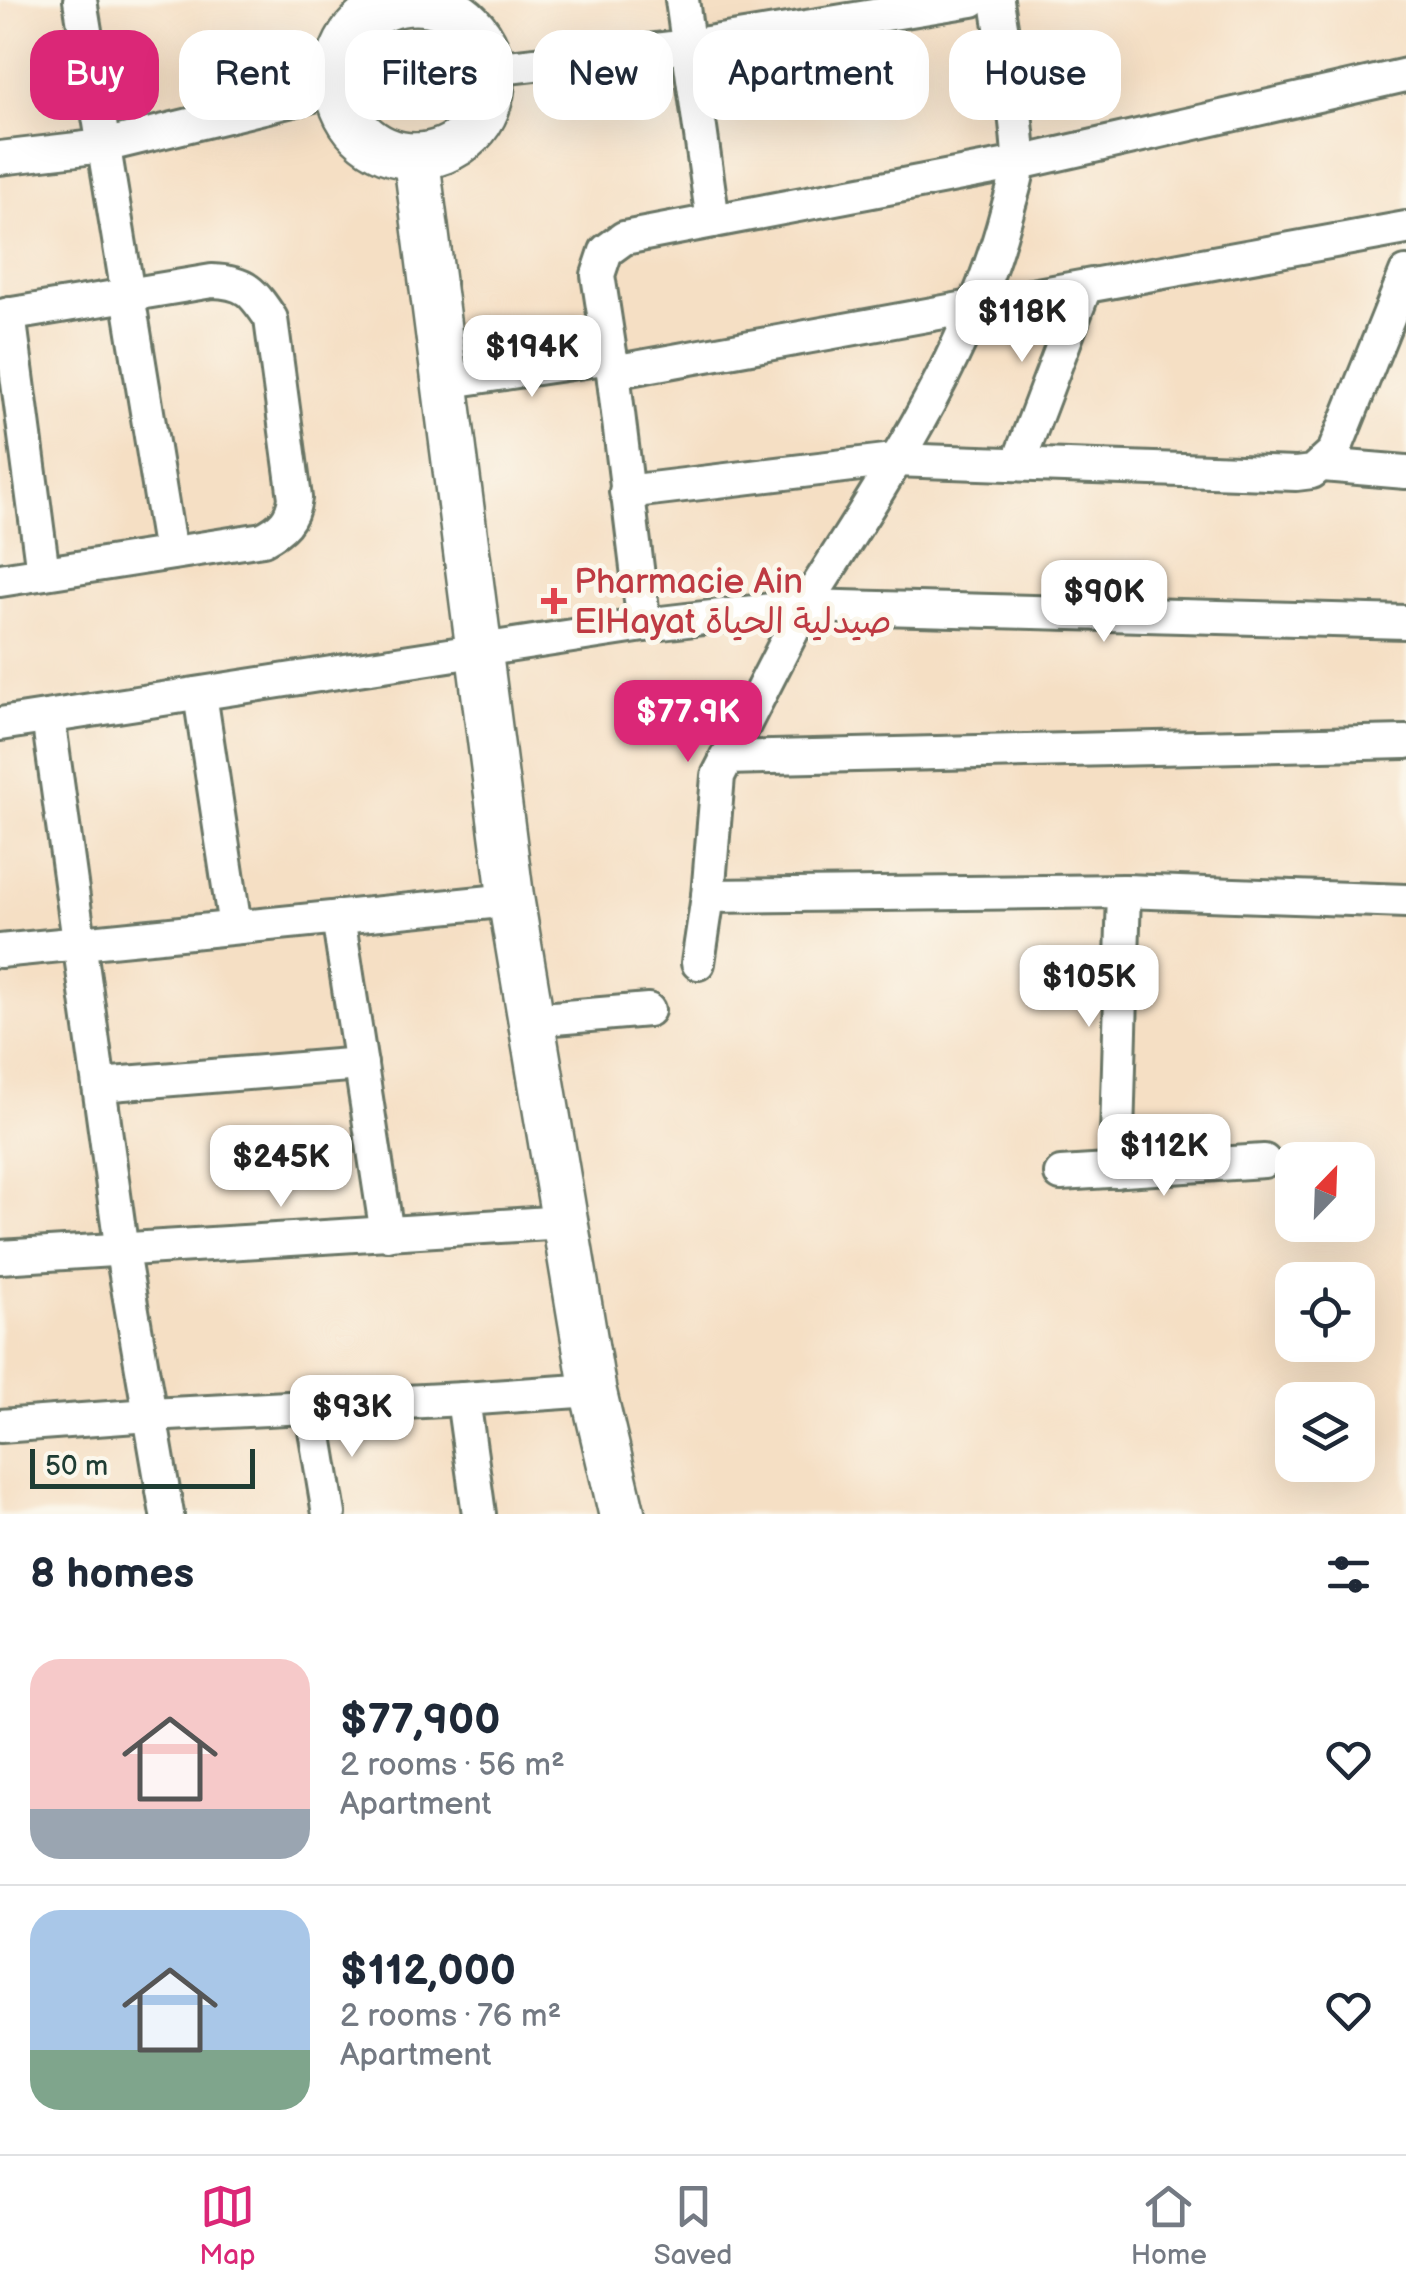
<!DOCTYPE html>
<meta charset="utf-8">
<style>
:root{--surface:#fff;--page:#f2f2f3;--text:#1f2937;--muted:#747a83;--line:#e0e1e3;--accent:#db2777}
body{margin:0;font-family:"Balsamiq Sans","Playpen Sans Arabic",sans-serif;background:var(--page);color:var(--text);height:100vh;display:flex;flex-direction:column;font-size:38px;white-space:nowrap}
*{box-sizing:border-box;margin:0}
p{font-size:32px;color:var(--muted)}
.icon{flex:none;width:55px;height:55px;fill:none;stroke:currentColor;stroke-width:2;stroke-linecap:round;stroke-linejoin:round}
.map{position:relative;height:1514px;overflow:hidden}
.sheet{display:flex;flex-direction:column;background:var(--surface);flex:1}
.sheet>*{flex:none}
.hud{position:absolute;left:30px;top:30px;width:1348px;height:90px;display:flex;gap:20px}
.needle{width:65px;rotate:23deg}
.tools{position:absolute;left:1275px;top:1142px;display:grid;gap:20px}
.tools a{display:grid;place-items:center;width:100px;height:100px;border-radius:20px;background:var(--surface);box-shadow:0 10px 40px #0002;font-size:50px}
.scale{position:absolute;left:30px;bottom:25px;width:225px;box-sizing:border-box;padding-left:10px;border:5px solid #1f3d34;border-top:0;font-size:28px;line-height:35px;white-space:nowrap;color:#1f3d34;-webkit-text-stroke:8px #fbf7ec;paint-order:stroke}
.price{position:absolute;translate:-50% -85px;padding:0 22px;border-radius:20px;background:#fff;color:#222;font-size:32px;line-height:65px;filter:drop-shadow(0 2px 5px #0008)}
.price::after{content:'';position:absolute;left:50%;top:60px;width:30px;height:22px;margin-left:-15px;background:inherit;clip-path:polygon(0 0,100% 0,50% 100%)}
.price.current{background:var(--accent);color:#fff}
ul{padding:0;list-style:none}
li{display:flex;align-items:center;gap:30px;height:250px;padding:0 30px}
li+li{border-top:2px solid var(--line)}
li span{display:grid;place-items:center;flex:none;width:280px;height:200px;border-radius:30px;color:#555}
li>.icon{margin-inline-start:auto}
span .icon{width:120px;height:120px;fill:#fffc;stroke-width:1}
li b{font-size:42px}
h2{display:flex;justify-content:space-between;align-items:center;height:120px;padding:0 30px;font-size:42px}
.chip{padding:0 35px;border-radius:30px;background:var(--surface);box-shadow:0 10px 40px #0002;font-size:35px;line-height:90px}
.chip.current{background:var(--accent);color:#fff}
.menu{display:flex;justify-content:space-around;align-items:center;height:140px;border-top:2px solid var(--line);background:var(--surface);font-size:28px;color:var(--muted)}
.menu a{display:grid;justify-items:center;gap:5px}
.menu .current{color:var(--accent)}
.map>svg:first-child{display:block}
</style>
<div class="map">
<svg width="1406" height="1514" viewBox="0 0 1406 1514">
<rect width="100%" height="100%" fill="#fbf7ec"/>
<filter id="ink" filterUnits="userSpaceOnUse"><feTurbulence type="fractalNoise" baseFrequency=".01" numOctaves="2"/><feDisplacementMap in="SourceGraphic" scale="20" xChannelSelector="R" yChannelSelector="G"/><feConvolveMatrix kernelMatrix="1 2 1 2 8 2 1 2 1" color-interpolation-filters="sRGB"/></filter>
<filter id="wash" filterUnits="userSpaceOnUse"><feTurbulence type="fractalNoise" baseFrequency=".0048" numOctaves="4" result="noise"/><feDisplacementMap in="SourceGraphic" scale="40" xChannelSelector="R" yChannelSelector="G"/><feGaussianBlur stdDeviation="2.25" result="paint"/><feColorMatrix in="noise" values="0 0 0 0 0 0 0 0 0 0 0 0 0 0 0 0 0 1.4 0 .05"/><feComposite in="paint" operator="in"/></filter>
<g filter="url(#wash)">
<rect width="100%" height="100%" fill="#f5dfc4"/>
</g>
<g filter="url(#ink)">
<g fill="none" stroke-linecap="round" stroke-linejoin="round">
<g stroke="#6a7666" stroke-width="38">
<g id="street">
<path d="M 80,0 L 170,553"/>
<path d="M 682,0 L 713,221"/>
<path d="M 492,69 L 689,46 L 972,0"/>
<path d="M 0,158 L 103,146 L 338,89"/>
<path d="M 9,314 L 43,573"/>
<path d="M 0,316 L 212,281 C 246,282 253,292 271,319 L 295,498 C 292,520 282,529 263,539 L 0,580"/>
<path d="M 613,372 L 1406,228"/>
<path d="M 444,382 L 611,357"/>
<path d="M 1018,464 L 1085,287"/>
<path d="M 1323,465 L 1406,472"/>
<path d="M 626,492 L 894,460 L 1296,474 L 1312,472 L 1334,452 L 1406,273"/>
<path d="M 644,625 L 613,372 L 598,275 L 606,251 L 624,238 L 1019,163 L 1406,75"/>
<path d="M 200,694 L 235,927"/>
<path d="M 48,717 L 122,1252 L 167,1514"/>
<path d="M 0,724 L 644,625 L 805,606 C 883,483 970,354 1007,212 C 1011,195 1019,176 1019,159 C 1017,107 1004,52 997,0"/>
<path d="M 726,758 L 1406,742"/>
<path d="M 708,896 L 1124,891 L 1406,901"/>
<path d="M 338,917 L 387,1234"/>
<path d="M 0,951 L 511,900"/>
<path d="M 698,963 L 708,896 L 718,776 L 805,606 L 1406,622"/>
<path d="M 531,1020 L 648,1010"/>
<path d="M 99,1085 L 361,1064"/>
<path d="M 1116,1171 L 1124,891"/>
<path d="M 1061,1174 L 1264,1161"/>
<path d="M 0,1257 L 565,1222"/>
<path d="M 311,1406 L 329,1514"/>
<path d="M 0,1426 L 150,1415 L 463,1399"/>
<path d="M 479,1514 L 463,1399 L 593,1390"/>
</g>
</g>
<g stroke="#6a7666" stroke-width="50">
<g id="secondary">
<circle cx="415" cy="79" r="77"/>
<path d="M 416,156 L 511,900 L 593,1390 L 622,1514"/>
</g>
</g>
<use href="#street" stroke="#fff" stroke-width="32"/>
<use href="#secondary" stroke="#fff" stroke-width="45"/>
</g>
</g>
<path fill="#e0444e" stroke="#fbf7ec" stroke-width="4" d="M549 586h10v10h10v10h-10v10h-10v-10h-10v-10h10z"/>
<g text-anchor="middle" stroke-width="10" stroke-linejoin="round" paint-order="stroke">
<g font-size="35" fill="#be3a42" stroke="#fbf7ec" text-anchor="start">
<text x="574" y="593">Pharmacie Ain<tspan x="574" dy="40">ElHayat صيدلية الحياة</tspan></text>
</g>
</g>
</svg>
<div class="tools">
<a><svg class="needle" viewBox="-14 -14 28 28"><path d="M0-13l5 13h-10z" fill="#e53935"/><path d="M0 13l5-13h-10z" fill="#747a83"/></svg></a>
<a><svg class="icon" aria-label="locate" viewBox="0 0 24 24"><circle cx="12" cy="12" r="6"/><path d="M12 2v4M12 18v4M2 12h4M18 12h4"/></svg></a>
<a><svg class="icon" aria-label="layers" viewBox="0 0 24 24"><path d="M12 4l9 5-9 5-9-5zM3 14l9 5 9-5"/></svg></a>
</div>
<div class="scale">50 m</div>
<b class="price" style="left:1022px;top:365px">$118K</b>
<b class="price" style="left:532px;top:400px">$194K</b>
<b class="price" style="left:1104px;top:645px">$90K</b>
<b class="price current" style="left:688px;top:765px">$77.9K</b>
<b class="price" style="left:1089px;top:1030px">$105K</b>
<b class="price" style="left:1164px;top:1199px">$112K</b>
<b class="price" style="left:281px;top:1210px">$245K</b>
<b class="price" style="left:352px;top:1460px">$93K</b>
<div class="hud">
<a class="chip current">Buy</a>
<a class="chip">Rent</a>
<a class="chip">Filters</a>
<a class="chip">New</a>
<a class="chip">Apartment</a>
<a class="chip">House</a>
</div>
</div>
<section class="sheet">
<h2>8 homes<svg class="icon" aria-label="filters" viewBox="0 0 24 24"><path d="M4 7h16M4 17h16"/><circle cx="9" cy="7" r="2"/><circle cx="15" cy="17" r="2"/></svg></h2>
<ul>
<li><span style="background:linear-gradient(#f6c9c9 75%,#9aa5b1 0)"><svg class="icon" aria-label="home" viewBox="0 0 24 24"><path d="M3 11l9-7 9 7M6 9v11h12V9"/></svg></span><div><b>$77,900</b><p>2 rooms · 56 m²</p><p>Apartment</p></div><svg class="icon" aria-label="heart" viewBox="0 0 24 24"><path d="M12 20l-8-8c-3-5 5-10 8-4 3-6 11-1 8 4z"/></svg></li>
<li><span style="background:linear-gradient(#a9c7e8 70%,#7fa58c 0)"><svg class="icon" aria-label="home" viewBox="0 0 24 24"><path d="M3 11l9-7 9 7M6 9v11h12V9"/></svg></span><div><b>$112,000</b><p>2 rooms · 76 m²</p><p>Apartment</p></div><svg class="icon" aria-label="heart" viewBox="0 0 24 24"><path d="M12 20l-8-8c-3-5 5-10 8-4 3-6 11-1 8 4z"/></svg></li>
</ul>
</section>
<nav class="menu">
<a class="current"><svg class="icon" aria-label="map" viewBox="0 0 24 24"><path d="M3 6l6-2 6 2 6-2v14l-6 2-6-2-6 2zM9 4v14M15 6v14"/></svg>Map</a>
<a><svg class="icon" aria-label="saved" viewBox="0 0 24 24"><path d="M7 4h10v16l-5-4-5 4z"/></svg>Saved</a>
<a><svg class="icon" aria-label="home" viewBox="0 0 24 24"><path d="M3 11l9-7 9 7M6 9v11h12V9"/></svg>Home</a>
</nav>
